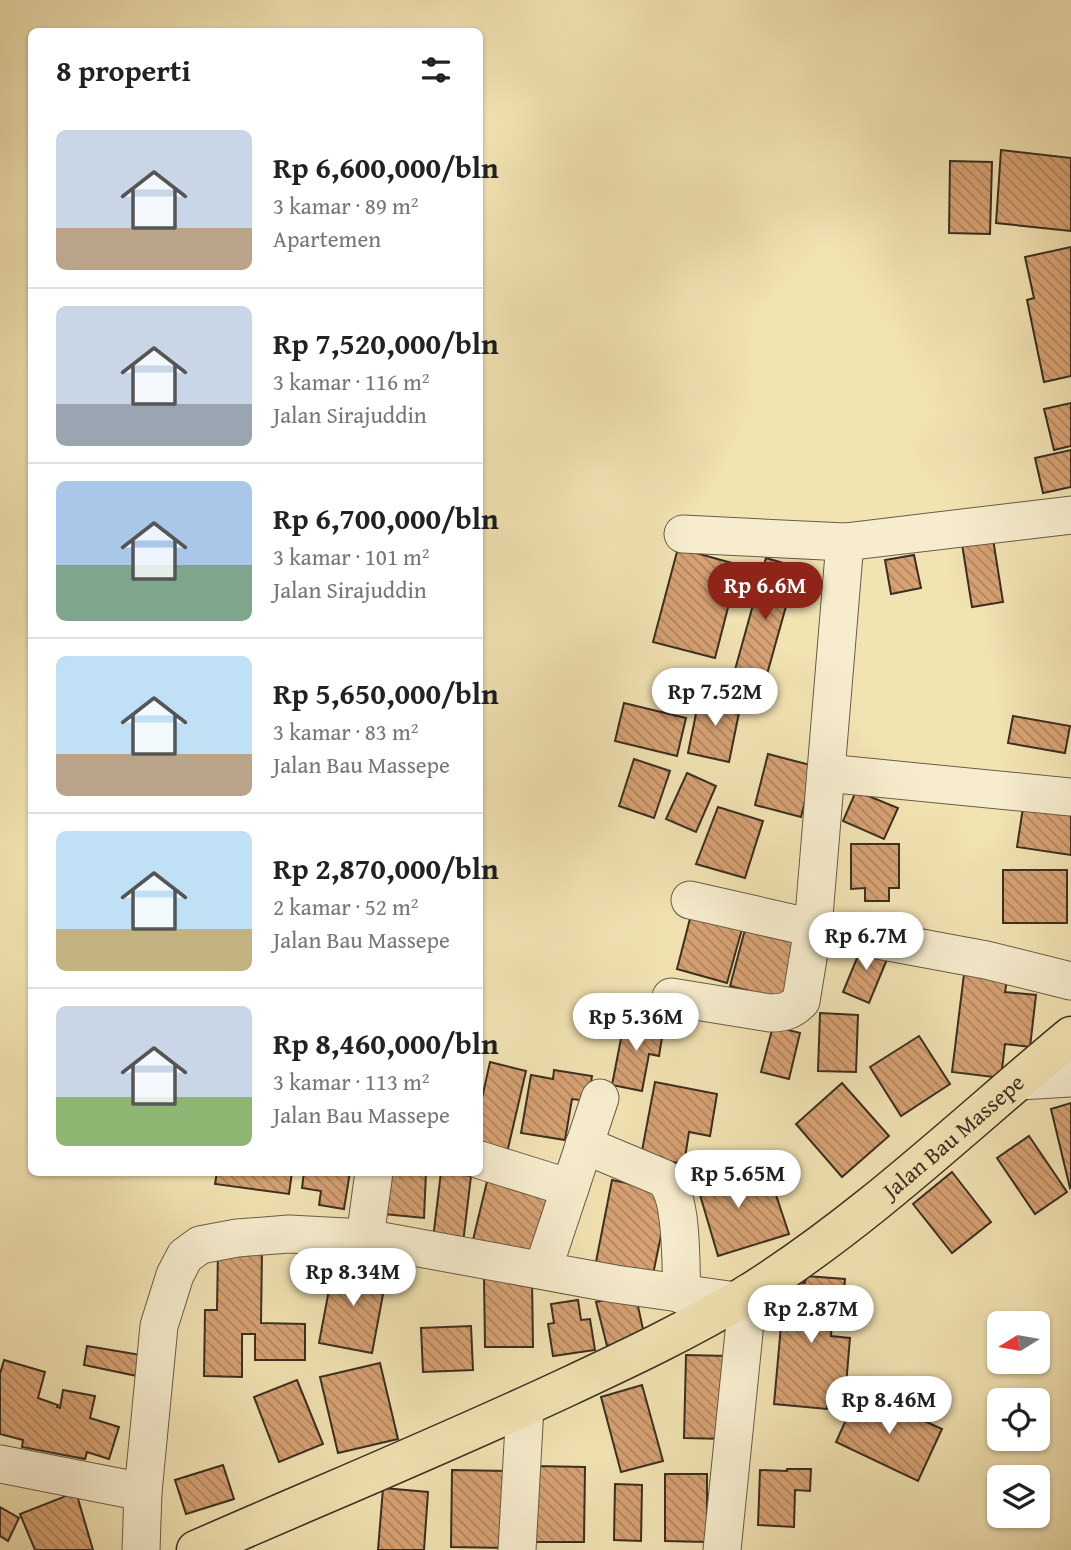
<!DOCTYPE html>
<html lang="id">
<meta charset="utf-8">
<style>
:root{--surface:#fff;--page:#f6f6f6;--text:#222;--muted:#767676;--line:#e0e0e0;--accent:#8f2418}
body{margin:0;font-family:"Gentium Book Plus",serif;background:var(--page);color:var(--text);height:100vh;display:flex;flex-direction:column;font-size:26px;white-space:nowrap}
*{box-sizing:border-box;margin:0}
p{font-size:23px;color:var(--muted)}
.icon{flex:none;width:38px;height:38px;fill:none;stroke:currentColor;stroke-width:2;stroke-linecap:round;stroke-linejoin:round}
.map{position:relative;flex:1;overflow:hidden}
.drawer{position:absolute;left:28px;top:28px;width:455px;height:1148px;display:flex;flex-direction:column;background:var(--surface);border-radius:10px;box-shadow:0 2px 5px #0004}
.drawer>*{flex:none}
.needle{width:46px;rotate:259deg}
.tools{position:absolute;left:987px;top:1311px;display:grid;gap:14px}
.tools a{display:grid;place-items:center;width:63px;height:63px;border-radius:10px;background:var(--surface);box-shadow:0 2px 5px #0004;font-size:35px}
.price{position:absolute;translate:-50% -60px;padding:0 16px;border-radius:24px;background:#fff;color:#222;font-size:23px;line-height:46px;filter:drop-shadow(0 2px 4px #0008)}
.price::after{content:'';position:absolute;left:50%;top:42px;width:21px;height:16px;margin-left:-10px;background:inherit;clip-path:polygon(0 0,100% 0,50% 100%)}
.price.active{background:var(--accent);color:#fff}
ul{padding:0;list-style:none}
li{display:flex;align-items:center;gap:21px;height:175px;padding:0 28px}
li+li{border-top:2px solid var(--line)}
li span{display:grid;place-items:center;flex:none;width:196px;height:140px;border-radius:10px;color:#555}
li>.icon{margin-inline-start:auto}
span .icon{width:84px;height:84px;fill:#fffc;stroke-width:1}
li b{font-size:30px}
h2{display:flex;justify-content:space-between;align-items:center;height:84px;padding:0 28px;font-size:30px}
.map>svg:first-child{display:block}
</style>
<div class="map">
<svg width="1071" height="1550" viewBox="0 0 1071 1550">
<defs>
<pattern id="building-back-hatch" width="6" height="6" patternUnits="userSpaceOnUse" patternTransform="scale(1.75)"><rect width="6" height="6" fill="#d7a274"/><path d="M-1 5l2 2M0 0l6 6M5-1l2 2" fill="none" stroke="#b0845f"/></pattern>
</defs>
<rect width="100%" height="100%" fill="#f2e3b3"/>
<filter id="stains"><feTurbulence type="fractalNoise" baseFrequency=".00286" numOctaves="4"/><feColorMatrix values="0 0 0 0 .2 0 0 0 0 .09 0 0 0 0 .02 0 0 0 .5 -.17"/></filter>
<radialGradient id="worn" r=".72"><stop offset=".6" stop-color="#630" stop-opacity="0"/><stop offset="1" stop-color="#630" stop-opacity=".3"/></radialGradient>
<g fill="url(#building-back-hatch)" stroke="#3b2f21" stroke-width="2">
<path d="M 1001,150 L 1071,158 L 1071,231 L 996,223 Z"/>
<path d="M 950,161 L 992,162 L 990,234 L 949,233 Z"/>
<path d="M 1071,247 L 1071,376 L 1044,382 L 1027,300 L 1034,298 L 1025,257 Z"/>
<path d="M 1071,403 L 1071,446 L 1054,450 L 1044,409 Z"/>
<path d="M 1071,450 L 1071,487 L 1043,493 L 1035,458 Z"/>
<path d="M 993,539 L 1003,602 L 972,607 L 962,544 Z"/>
<path d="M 678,548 L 739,565 L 715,658 L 653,642 Z"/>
<path d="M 914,555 L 921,588 L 891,594 L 885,560 Z"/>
<path d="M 766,558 L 797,567 L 764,685 L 733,677 Z"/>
<path d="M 700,694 L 741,703 L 729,762 L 688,753 Z"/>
<path d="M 624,703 L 686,718 L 677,756 L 615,741 Z"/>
<path d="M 1013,716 L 1070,726 L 1065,753 L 1008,743 Z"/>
<path d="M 768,754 L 814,766 L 801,817 L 755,805 Z"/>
<path d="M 634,759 L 670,771 L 654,818 L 619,806 Z"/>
<path d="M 687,773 L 716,786 L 696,832 L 666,819 Z"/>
<path d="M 856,791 L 898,808 L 884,839 L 843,821 Z"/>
<path d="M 1024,801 L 1071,808 L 1071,855 L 1017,847 Z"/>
<path d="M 718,807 L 763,821 L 745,878 L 696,864 Z"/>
<path d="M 851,844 L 899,844 L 899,888 L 889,888 L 889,901 L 865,901 L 865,888 L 851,889 Z"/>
<rect x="1003" y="870" width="64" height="53"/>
<path d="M 693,907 L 744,922 L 727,983 L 677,969 Z"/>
<path d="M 747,922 L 805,936 L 789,1001 L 730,986 Z"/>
<path d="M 864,941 L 890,952 L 869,1003 L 843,992 Z"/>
<path d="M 964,974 L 1007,980 L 1005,992 L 1036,995 L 1030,1047 L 1005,1044 L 1001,1078 L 952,1072 Z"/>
<path d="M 820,1013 L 858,1015 L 856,1072 L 818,1071 Z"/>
<path d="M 625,1018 L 656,1024 L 655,1030 L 663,1031 L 659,1056 L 649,1054 L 642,1091 L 612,1085 Z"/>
<path d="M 773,1026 L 800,1033 L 789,1079 L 761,1072 Z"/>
<path d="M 919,1036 L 950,1084 L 901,1116 L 870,1067 Z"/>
<path d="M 490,1062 L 526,1071 L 507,1153 L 480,1147 L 480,1107 Z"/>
<path d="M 554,1070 L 592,1076 L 588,1101 L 572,1099 L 565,1140 L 521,1133 L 531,1075 L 553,1079 Z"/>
<path d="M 655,1082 L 717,1094 L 710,1136 L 689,1132 L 684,1164 L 641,1156 Z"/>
<path d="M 842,1083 L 889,1136 L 842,1177 L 796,1124 Z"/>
<path d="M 1071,1103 L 1071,1187 L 1070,1188 L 1051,1109 Z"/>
<path d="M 1029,1136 L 1067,1192 L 1035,1214 L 997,1158 Z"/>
<path d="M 729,1160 L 738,1190 L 771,1180 L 789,1234 L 718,1256 L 693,1171 Z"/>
<path d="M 217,1172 L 292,1172 L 289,1194 L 215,1184 Z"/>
<path d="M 304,1172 L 350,1172 L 344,1209 L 319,1205 L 321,1191 L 302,1188 Z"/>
<path d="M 385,1172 L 426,1172 L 424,1218 L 384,1214 Z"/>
<path d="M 441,1172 L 471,1176 L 463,1243 L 433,1239 Z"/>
<path d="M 952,1172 L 991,1222 L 952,1253 L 913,1204 Z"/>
<path d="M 489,1173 L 555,1192 L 538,1256 L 473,1240 Z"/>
<path d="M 612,1180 L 670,1192 L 651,1284 L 594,1272 Z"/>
<path d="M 218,1250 L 262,1251 L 261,1323 L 305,1324 L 305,1360 L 255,1360 L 255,1334 L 242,1334 L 242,1377 L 204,1376 L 205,1310 L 217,1310 Z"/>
<path d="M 334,1263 L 387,1273 L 372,1353 L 319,1343 Z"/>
<path d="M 806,1276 L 845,1279 L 843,1303 L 834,1302 L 831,1336 L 850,1338 L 845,1397 L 828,1396 L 827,1409 L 774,1404 L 785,1281 L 805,1283 Z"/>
<path d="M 484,1277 L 532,1277 L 533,1347 L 485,1347 Z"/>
<path d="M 635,1293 L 645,1338 L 607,1346 L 596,1302 Z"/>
<path d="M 578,1300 L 581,1320 L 590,1319 L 595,1350 L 553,1356 L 548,1324 L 554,1323 L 551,1304 Z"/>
<path d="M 471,1326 L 473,1370 L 423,1372 L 421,1328 Z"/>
<path d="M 87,1346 L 141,1355 L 137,1376 L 84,1365 Z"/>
<path d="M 686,1355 L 728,1356 L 726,1439 L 684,1438 Z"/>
<path d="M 4,1360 L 45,1372 L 38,1398 L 58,1405 L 57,1407 L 60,1408 L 63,1390 L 95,1396 L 90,1418 L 119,1427 L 109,1459 L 87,1452 L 85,1459 L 22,1447 L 23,1440 L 0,1434 L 0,1374 Z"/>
<path d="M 380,1363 L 398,1439 L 338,1453 L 320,1377 Z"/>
<path d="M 297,1380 L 323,1444 L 279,1462 L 254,1397 Z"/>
<path d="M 642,1385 L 663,1461 L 621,1472 L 601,1397 Z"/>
<path d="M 859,1391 L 942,1429 L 918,1481 L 836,1442 Z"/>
<path d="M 223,1465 L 234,1499 L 186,1514 L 175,1480 Z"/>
<path d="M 534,1466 L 585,1467 L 584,1542 L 533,1542 Z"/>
<path d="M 787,1469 L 811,1469 L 810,1491 L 795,1490 L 794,1527 L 758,1525 L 760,1470 L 787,1471 Z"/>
<path d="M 452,1470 L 508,1471 L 508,1548 L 451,1547 Z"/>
<path d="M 665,1474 L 707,1474 L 707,1542 L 665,1541 Z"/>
<path d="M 615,1484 L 642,1485 L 641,1541 L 614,1540 Z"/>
<path d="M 383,1488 L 428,1492 L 424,1550 L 378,1550 Z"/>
<path d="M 76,1492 L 93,1550 L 35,1550 L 20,1514 Z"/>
<path d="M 0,1507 L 19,1518 L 8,1541 L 0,1536 Z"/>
</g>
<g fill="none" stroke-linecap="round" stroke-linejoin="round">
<g stroke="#695c46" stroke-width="39">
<g id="minor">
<path d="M 683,534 L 845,542"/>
<path d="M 826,773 L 1071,797"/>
<path d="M 690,900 L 813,928 L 845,542 L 1071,515"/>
<path d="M 671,997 L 770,1013 C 783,1013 791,1011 801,1001 L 813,928 L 986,960 L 1071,981"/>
<path d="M 1019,1081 L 1071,1078"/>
<path d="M 584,1145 L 663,1178 C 684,1196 680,1266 682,1295"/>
<path d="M 480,1160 L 570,1188"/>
<path d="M 365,1238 L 374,1172"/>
<path d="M 543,1269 L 600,1098"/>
<path d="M 0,1464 L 143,1492"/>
<path d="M 141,1550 L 143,1492 L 159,1326 L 175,1275 L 185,1256 L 200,1245 L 237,1238 L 289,1234 L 365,1238 L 615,1284 L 736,1301"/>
<path d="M 517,1550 L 525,1407"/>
<path d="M 722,1550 L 748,1293"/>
</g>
</g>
<g stroke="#3b2f21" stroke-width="41">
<g id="major">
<path id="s1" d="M 196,1550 C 319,1496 443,1445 565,1388 C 627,1359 689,1330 748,1294 C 865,1221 965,1124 1071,1036"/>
</g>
</g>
<use href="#minor" stroke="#f7edce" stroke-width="37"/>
<use href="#major" stroke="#f2e3b3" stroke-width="38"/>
</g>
<g text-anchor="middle" stroke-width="7" stroke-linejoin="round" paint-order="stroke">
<g font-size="23" fill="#3b2f21" stroke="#f7edce">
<text dy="8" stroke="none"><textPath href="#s1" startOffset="868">Jalan Bau Massepe</textPath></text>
</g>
</g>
<rect width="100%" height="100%" filter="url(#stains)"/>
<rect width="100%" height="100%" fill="url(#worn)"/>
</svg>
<div class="tools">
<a><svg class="needle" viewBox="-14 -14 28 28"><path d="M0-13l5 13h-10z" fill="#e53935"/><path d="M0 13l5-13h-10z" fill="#767676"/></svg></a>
<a><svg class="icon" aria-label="locate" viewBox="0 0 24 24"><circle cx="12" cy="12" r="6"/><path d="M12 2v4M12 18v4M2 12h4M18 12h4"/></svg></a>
<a><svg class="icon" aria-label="layers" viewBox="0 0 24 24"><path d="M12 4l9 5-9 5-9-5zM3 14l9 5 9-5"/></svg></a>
</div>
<b class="price active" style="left:765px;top:622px">Rp 6.6M</b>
<b class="price" style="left:715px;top:728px">Rp 7.52M</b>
<b class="price" style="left:866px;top:972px">Rp 6.7M</b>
<b class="price" style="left:636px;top:1053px">Rp 5.36M</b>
<b class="price" style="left:738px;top:1210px">Rp 5.65M</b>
<b class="price" style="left:353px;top:1308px">Rp 8.34M</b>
<b class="price" style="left:811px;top:1345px">Rp 2.87M</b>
<b class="price" style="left:889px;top:1436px">Rp 8.46M</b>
<section class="drawer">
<h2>8 properti<svg class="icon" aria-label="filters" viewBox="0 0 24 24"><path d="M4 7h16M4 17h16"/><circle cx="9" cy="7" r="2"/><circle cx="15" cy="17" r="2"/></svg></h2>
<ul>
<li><span style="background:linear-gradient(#c9d6e8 70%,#b9a48a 0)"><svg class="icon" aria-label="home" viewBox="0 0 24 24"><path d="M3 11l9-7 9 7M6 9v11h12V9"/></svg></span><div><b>Rp 6,600,000/bln</b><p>3 kamar · 89 m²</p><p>Apartemen</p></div></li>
<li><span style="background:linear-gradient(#c9d6e8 70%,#9aa5b1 0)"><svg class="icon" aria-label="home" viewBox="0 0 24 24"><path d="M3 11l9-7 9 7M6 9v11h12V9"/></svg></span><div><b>Rp 7,520,000/bln</b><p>3 kamar · 116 m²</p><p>Jalan Sirajuddin</p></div></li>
<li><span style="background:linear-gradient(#a9c7e8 60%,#7fa58c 0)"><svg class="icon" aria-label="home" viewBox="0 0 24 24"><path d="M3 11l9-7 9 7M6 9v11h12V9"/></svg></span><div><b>Rp 6,700,000/bln</b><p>3 kamar · 101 m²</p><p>Jalan Sirajuddin</p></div></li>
<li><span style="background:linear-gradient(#bfe0f5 70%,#b9a48a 0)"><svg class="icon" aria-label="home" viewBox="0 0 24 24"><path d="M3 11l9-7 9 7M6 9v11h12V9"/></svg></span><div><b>Rp 5,650,000/bln</b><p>3 kamar · 83 m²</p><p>Jalan Bau Massepe</p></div></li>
<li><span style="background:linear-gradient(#bfe0f5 70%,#c2b280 0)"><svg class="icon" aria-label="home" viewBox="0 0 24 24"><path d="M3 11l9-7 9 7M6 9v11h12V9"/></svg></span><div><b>Rp 2,870,000/bln</b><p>2 kamar · 52 m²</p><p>Jalan Bau Massepe</p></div></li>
<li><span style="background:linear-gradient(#c9d6e8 65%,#8fb573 0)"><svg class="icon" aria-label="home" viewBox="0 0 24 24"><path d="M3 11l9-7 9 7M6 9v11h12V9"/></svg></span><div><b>Rp 8,460,000/bln</b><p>3 kamar · 113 m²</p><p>Jalan Bau Massepe</p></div></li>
</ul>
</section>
</div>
